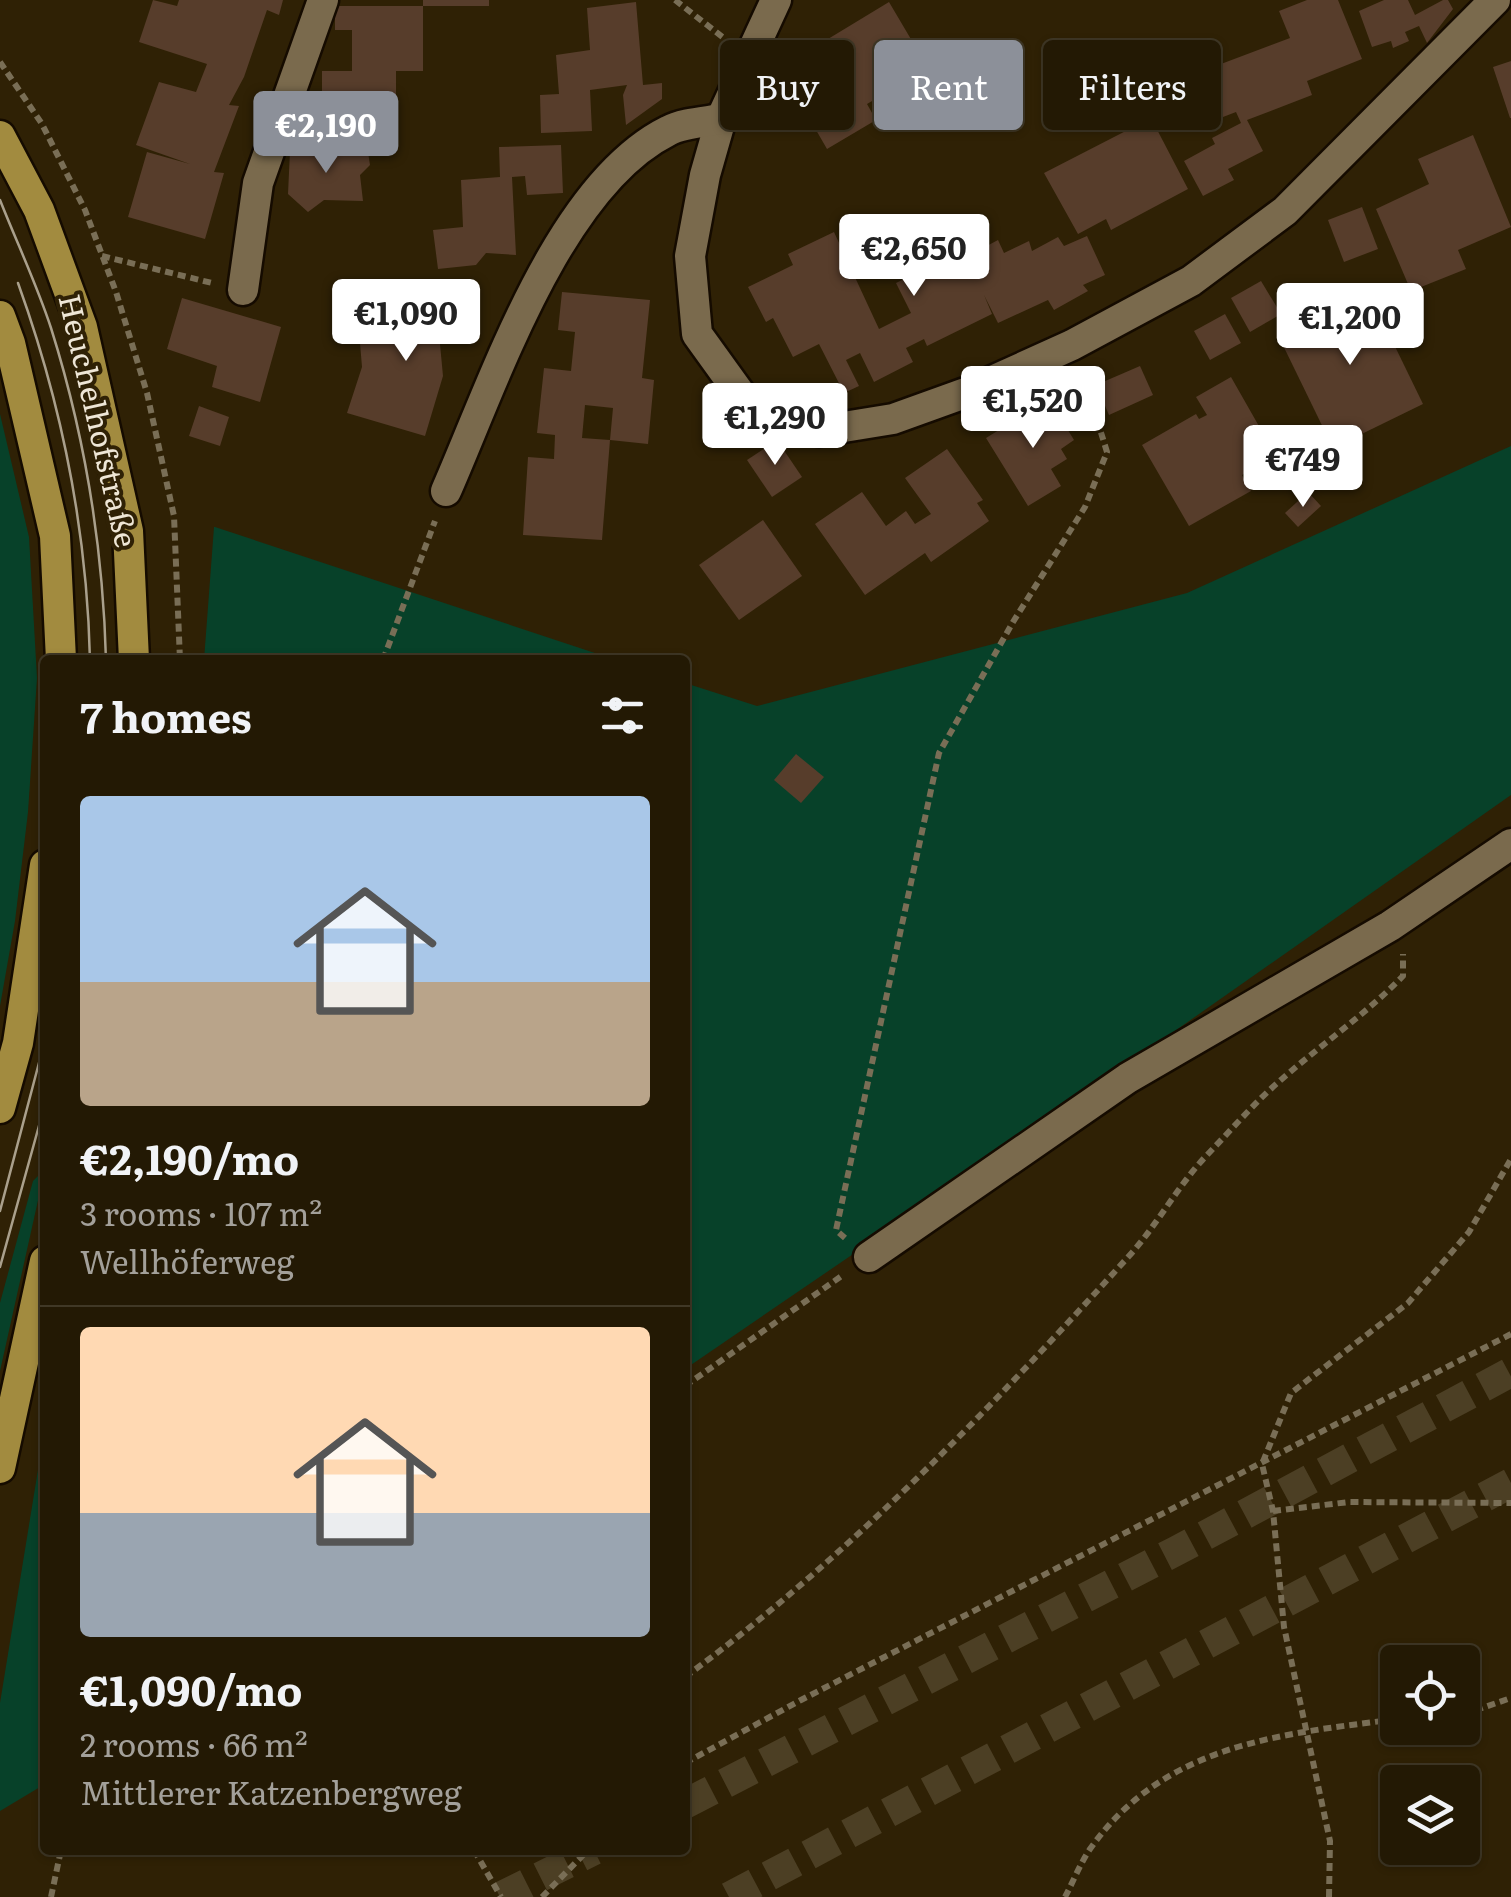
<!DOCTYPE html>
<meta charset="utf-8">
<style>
:root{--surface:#231904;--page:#2b220e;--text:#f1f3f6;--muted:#a3a09a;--line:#403826;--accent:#8c9099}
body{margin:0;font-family:Literata,serif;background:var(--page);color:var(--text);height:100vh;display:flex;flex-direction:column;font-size:38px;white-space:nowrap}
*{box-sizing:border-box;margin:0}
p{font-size:32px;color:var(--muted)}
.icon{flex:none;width:55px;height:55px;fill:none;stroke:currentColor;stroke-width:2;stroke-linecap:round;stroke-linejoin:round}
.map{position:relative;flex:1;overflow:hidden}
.side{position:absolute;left:40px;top:655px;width:650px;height:1200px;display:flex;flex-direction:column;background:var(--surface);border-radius:10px;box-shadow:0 2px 8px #0004,0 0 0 2px var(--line)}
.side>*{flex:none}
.hud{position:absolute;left:720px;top:40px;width:640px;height:90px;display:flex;gap:20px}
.controls{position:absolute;left:1380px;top:1645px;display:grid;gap:20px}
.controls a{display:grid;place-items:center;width:100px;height:100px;border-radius:10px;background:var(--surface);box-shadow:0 2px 8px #0004,0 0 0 2px var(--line);font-size:50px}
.price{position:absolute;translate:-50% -85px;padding:0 22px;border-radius:10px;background:#fff;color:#222;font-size:32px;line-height:65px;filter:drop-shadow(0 2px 5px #0008)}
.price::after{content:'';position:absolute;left:50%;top:60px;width:30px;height:22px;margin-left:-15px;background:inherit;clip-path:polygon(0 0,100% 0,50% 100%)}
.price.selected{background:var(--accent);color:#fff}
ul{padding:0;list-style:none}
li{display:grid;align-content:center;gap:20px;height:530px;padding:0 40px}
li+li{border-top:2px solid var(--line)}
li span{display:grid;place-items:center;height:310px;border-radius:10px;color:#555}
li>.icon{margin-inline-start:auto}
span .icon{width:180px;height:180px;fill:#fffc;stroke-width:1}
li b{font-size:42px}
h2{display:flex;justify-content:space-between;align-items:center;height:120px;padding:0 40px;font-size:42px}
.chip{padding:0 35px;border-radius:10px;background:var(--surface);box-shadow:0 2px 8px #0004,0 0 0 2px var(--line);font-size:35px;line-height:90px}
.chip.selected{background:var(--accent);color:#fff}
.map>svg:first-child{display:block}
</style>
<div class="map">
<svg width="1511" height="1897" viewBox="0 0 1511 1897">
<rect width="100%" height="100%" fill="#2f2105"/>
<g fill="#074129">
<path d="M 0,414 L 29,537 L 37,678 L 28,812 L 15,921 L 0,1006 Z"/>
<path d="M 1511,446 L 1511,795 L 1001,1153 L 685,1369 L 685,683 L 757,706 L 1187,593 Z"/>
<path d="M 214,527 L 215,527 L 616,660 L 204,660 Z"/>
<path d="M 45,1169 L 0,1371 L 0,1303 L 33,1181 Z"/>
<path d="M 45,1427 L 45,1784 L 0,1811 L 0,1703 Z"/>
</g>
<g fill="#573d2b">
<path d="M 153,0 L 177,6 L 179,0 L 283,0 L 279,15 L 267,10 L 244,77 L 229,105 L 239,106 L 214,172 L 224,173 L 205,239 L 128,217 L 147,152 L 190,164 L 136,145 L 159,82 L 196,92 L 207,64 L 139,42 Z"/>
<rect x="423" y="0" width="66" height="6"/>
<path d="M 1307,0 L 1338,0 L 1362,59 L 1307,81 L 1312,95 L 1247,120 L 1263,151 L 1228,169 L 1234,180 L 1203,196 L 1184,161 L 1215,144 L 1212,138 L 1241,123 L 1236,112 L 1223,117 L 1209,83 L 1218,80 L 1213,67 L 1290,38 L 1279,11 Z"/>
<path d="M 1384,0 L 1408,0 L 1415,15 L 1443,0 L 1448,0 L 1453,9 L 1427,43 L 1419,26 L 1405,32 L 1409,41 L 1393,48 L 1391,41 L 1372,47 L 1359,11 Z"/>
<path d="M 636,2 L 643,85 L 662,83 L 662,99 L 626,125 L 623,95 L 627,85 L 590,90 L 592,131 L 541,133 L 540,95 L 559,94 L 556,55 L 590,50 L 587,8 Z"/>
<path d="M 889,2 L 928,68 L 867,104 L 876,120 L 827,149 L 786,78 L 834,49 L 828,39 Z"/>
<path d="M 335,6 L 423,6 L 423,71 L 396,71 L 396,136 L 322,136 L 322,71 L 352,71 L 352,30 L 335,30 Z"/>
<path d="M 1511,61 L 1511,118 L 1510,118 L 1493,67 Z"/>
<path d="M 1151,118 L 1188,189 L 1111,230 L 1106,219 L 1078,234 L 1044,173 Z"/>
<path d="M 1473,135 L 1511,227 L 1458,250 L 1466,269 L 1411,291 L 1376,209 L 1429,184 L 1418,159 Z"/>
<path d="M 561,145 L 563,193 L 527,195 L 525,176 L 512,177 L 516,255 L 486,253 L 476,265 L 438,269 L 433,230 L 463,227 L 461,180 L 500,177 L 499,147 Z"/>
<path d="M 356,148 L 368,152 L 370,165 L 360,175 L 363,201 L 324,200 L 308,212 L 288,194 L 290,151 Z"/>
<path d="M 1362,207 L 1378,249 L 1344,262 L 1328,220 Z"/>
<path d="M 834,232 L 879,329 L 911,313 L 896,283 L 960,251 L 964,258 L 998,240 L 1004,253 L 1029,241 L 1032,251 L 1058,237 L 1064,246 L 1087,236 L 1105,275 L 1083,285 L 1088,291 L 1054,310 L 1048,300 L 998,323 L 984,295 L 992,314 L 927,346 L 924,339 L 906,348 L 913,362 L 874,382 L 860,353 L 846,360 L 859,386 L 844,393 L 819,344 L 793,357 L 773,318 L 766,322 L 748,287 L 793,265 L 788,254 Z"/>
<path d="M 1261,281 L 1281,314 L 1250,332 L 1231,298 Z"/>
<path d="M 456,282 L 460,322 L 438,323 L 443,376 L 425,436 L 347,413 L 362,367 L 359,331 L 416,325 L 413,286 Z"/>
<path d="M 1367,289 L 1423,404 L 1333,448 L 1277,333 Z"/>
<path d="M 562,292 L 650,300 L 642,378 L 654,380 L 648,444 L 610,440 L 613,408 L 585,405 L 582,438 L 610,440 L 602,540 L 523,535 L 528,457 L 554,459 L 555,435 L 537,433 L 544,368 L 571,371 L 575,332 L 558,330 Z"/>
<path d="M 182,298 L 281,327 L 260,402 L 212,387 L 217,366 L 167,349 Z"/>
<path d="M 1225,314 L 1241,343 L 1210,360 L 1194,331 Z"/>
<path d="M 1140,366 L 1153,395 L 1109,415 L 1096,385 Z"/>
<path d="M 1231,377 L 1276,456 L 1242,475 L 1251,491 L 1189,526 L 1142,445 L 1196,414 L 1199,419 L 1207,415 L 1196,397 Z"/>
<path d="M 1049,399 L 1074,440 L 1061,449 L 1067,459 L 1051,469 L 1061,486 L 1028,506 L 986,438 Z"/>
<path d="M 199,406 L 229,417 L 220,446 L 189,436 Z"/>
<path d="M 777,440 L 802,477 L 772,497 L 747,460 Z"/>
<path d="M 947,449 L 983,500 L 977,503 L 989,521 L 931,562 L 925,553 L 865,595 L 815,524 L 862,492 L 886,526 L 906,511 L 915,524 L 931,514 L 905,478 Z"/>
<path d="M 1308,492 L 1321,506 L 1298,527 L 1285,513 Z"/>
<path d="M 763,520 L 802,576 L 739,620 L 699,565 Z"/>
<path d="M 796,754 L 824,777 L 801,803 L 774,780 Z"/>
</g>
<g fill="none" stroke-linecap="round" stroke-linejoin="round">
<g stroke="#4c3f24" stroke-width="30" stroke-dasharray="30 15" stroke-linecap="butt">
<path d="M 685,1804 L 1176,1551 L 1511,1372"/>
<path d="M 500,1897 L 594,1850"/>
<path d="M 729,1897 L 1511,1483"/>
</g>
<g stroke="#150b00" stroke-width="35">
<g id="minor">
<path d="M 776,0 L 721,119 L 705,175 L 690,256 L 697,334 L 746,402 L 819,431 L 893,419 L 968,392 L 1072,345 L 1191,281 L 1285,211 L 1495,0"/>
<path d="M 243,290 L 258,183 L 323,0"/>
<path d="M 446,491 C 494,382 558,186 668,131 C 683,123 704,122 721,119"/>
<path d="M 869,1257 L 1128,1078 L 1390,926 L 1511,844"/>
</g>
</g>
<g stroke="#150b00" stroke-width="35">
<g id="major">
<path d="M 0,136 L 39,210 L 82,327 L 128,531 L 134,660"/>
<path d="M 0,316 L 10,343 L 55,536 L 61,660"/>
<path d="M 0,1108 L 18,1043 L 45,865"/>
<path d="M 0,1468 L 45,1261"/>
</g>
</g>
<g stroke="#796e56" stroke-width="6" stroke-dasharray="8 5" stroke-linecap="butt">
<path d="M 675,0 L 725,39"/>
<path d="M 0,62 L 42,124 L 85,210 L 116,292 L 147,393 L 174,516 L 180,660"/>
<path d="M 102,256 L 212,283"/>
<path d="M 383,660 L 435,521"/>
<path d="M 845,1238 L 836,1230 L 939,753 L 1013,622 L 1085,507 L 1107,452 L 1083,374"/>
<path d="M 685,1386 L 843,1275"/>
<path d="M 1273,1511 L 1349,1502 L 1511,1503"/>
<path d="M 685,1677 C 850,1556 992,1407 1129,1256 C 1158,1224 1178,1185 1208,1154 C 1232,1129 1256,1101 1282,1079 C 1323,1043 1365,1015 1403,976 L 1403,954"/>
<path d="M 1462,1711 L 1482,1708 L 1511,1698"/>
<path d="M 685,1763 L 801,1700 L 1511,1334"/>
<path d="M 474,1850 L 501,1897"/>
<path d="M 51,1897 L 61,1850"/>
<path d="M 542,1897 L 588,1850"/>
<path d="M 1065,1897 C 1073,1882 1080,1864 1090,1849 C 1164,1744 1280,1734 1398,1719"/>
<path d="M 1329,1897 L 1330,1841 L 1284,1627 L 1273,1511 L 1262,1464 L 1291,1393 L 1408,1303 L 1469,1232 L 1511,1159"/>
</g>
<use href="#minor" stroke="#7a6a4d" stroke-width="30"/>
<use href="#major" stroke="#a28b3f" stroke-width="30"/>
<g stroke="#aaa08c" stroke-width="2.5">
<path d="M 0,200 C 17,243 37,285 51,328 C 85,436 103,548 106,660"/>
<path d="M 18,283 C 62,405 87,530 90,660"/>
<path d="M 0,1211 L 45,1040"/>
<path d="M 0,1267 L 45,1104"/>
</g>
</g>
<g text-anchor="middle" stroke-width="8" stroke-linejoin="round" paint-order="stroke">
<g font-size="30" fill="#eee6d6" stroke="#2f2105">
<text transform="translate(97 421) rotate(77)" y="10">Heuchelhofstraße</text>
</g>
</g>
</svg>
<div class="controls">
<a><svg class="icon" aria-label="locate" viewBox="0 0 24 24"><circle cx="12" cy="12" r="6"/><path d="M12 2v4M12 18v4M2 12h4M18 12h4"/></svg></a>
<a><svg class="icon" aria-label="layers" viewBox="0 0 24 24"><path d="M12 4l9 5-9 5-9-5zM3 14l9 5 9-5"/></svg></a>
</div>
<b class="price selected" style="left:326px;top:176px">€2,190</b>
<b class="price" style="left:914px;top:299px">€2,650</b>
<b class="price" style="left:406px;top:364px">€1,090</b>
<b class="price" style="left:1350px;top:368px">€1,200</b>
<b class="price" style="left:1033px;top:451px">€1,520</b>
<b class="price" style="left:775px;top:468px">€1,290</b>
<b class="price" style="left:1303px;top:510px">€749</b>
<div class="hud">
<a class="chip">Buy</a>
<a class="chip selected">Rent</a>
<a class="chip">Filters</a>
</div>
<section class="side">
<h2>7 homes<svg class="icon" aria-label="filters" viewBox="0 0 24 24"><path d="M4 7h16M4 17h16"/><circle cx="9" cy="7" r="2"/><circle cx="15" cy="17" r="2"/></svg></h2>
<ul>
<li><span style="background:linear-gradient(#a9c7e8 60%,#b9a48a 0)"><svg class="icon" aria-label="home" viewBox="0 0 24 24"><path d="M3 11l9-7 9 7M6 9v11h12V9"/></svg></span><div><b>€2,190/mo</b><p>3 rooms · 107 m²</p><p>Wellhöferweg</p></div></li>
<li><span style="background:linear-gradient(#ffd9b3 60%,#9aa5b1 0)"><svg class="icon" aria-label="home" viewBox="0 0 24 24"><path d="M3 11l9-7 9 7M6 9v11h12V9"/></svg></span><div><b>€1,090/mo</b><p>2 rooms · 66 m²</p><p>Mittlerer Katzenbergweg</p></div></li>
</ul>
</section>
</div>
